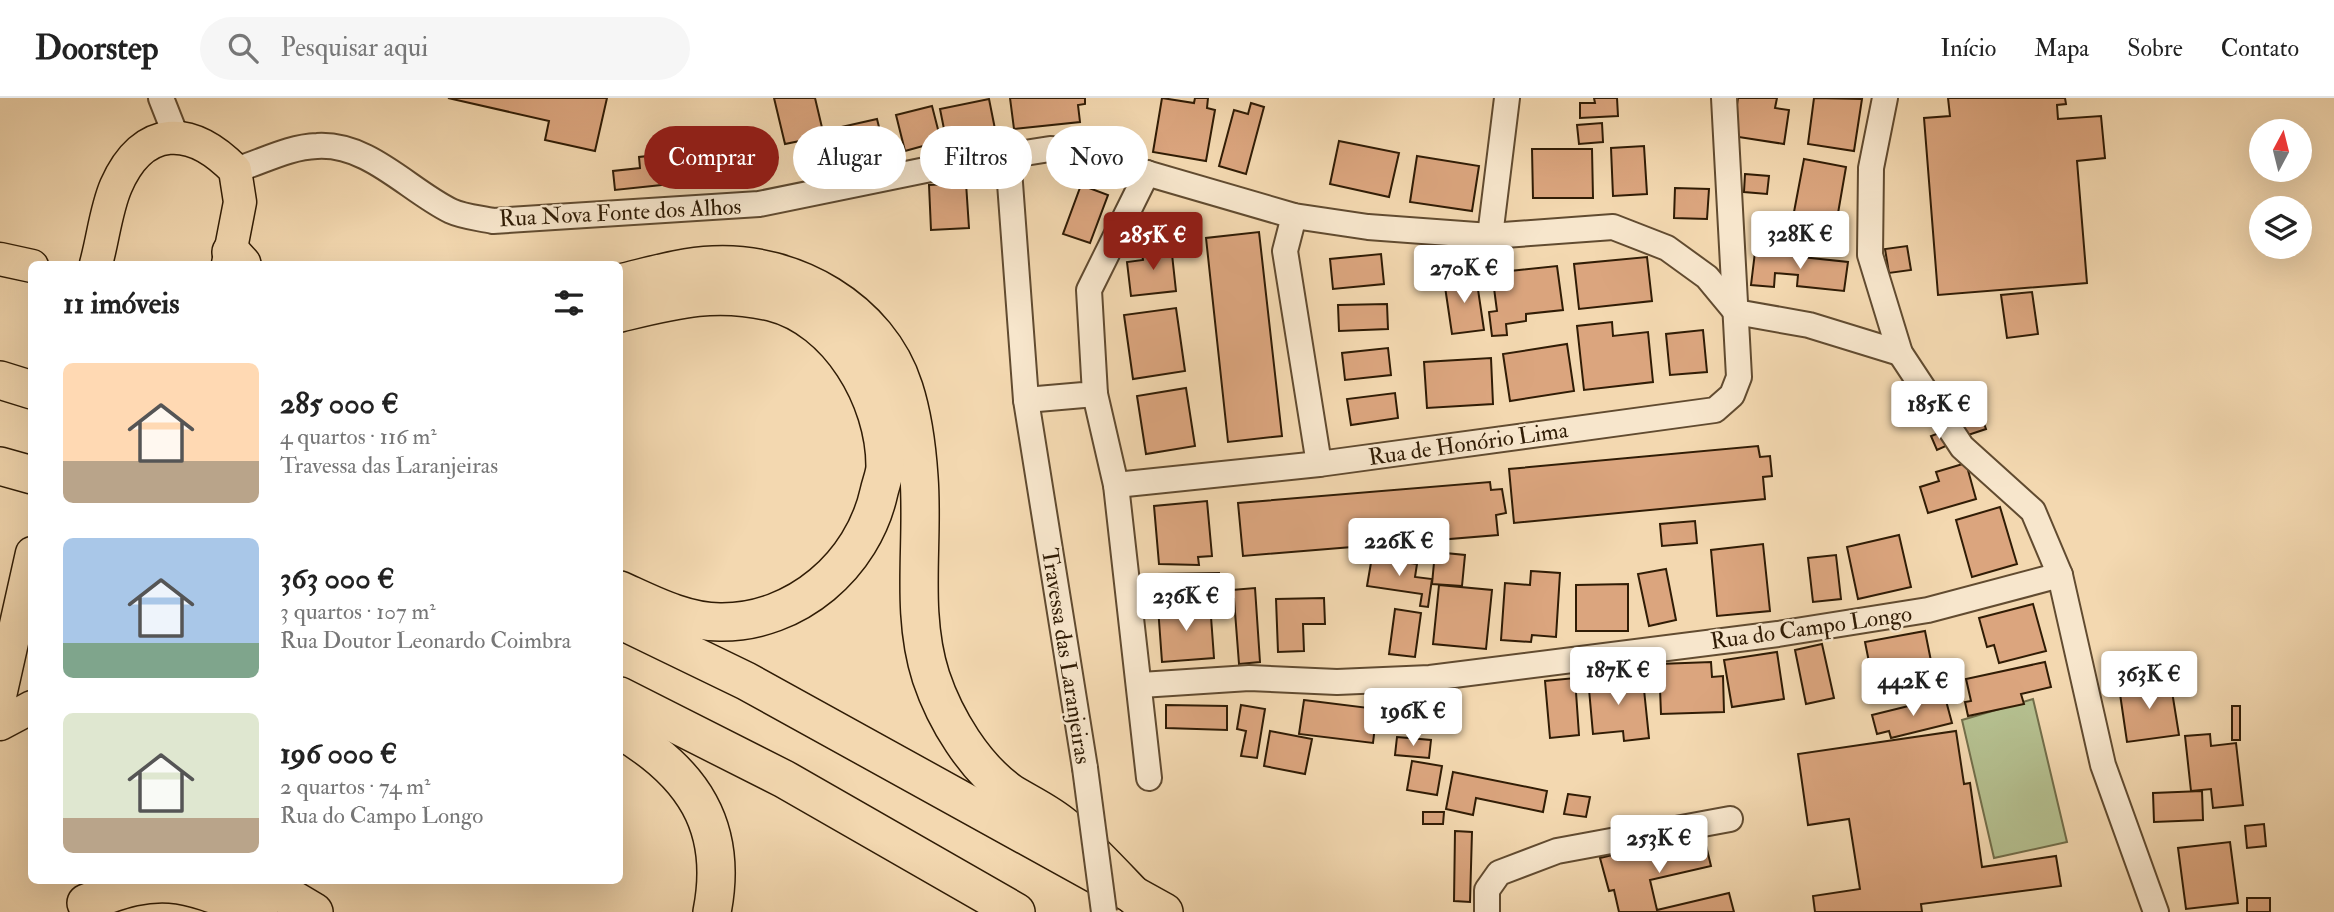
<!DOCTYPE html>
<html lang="pt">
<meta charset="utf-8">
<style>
:root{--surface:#fff;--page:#f6f6f6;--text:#222;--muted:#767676;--line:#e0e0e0;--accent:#8f2418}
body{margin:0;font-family:"IM FELL Double Pica",serif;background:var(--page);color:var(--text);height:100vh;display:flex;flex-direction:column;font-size:26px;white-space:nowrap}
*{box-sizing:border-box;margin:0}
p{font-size:23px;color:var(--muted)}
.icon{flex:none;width:38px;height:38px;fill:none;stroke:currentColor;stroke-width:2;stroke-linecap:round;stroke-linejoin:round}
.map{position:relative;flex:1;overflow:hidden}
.side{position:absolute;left:28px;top:163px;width:595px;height:623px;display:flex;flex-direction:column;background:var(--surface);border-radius:10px;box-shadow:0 7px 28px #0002}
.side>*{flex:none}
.top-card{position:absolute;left:644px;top:28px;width:665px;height:63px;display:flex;gap:14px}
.needle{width:46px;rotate:7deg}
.controls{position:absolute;left:2249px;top:21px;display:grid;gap:14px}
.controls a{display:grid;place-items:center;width:63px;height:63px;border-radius:50%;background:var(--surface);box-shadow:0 7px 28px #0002;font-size:35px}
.price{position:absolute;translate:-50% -60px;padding:0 16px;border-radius:7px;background:#fff;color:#222;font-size:23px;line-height:46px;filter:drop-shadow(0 2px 4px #0008)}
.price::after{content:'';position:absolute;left:50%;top:42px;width:21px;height:16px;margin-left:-10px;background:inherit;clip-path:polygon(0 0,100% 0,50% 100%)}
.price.on{background:var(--accent);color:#fff}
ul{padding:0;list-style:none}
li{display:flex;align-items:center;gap:21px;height:175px;padding:0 35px}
li span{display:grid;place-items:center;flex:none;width:196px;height:140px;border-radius:10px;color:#555}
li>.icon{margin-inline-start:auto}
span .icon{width:84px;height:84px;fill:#fffc;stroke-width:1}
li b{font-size:30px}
h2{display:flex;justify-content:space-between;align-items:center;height:84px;padding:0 35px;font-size:30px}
.pill{padding:0 24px;border-radius:32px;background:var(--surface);box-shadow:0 7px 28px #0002;font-size:24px;line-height:63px}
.pill.on{background:var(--accent);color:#fff}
header{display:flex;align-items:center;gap:42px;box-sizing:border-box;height:98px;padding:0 35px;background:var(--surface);border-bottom:2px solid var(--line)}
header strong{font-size:33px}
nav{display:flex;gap:38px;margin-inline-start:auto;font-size:24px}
.search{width:490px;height:63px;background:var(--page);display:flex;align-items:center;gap:18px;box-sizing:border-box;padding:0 24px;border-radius:38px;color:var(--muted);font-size:26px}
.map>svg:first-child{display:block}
</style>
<header>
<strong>Doorstep</strong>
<div class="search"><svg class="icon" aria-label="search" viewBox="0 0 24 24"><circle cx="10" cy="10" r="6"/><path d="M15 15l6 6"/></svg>Pesquisar aqui</div>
<nav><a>Início</a><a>Mapa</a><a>Sobre</a><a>Contato</a></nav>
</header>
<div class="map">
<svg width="2334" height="814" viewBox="0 0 2334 814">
<rect width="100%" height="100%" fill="#f3d8b0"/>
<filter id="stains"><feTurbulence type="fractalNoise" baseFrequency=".00286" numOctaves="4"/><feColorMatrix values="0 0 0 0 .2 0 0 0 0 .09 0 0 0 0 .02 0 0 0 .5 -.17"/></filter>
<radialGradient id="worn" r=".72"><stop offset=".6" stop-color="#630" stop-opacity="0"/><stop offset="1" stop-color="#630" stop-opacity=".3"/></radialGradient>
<path fill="#b5c090" stroke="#726e4a" stroke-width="2" d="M 2033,601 L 2067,744 L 1994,760 L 1962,622 Z"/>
<g fill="#dba57e" stroke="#301c05" stroke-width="2">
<path d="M 448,0 L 607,0 L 595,53 L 545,42 L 549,23 Z"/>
<path d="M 774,0 L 815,0 L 824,38 L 785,46 Z"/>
<path d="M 1010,0 L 1085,0 L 1085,6 L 1078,7 L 1080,24 L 1014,31 Z"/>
<path d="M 1162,0 L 1194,5 L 1195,0 L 1208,0 L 1207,10 L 1215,12 L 1206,63 L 1153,54 Z"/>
<path d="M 1594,0 L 1617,0 L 1618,18 L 1580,20 L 1580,5 L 1595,5 Z"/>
<path d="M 1738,0 L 1777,0 L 1775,10 L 1789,12 L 1784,46 L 1732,38 Z"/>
<path d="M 1814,0 L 1862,1 L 1854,53 L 1808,46 Z"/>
<path d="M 1948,0 L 2065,0 L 2066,6 L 2057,7 L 2058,21 L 2101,18 L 2105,60 L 2077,63 L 2087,185 L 1938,197 L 1924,20 L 1950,18 Z"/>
<path d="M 989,1 L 996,36 L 958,43 L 956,33 L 945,36 L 940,11 Z"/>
<path d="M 1251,5 L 1264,9 L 1246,76 L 1219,68 L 1234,12 L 1248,16 Z"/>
<path d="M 932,8 L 941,43 L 905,53 L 896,17 Z"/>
<path d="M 877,21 L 886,57 L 837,68 L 828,32 Z"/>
<path d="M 1602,25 L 1603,44 L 1579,46 L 1577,27 Z"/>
<path d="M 1339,43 L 1399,55 L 1389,99 L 1330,86 Z"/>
<path d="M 804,47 L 822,47 L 821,80 L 803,79 Z"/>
<path d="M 1644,48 L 1647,96 L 1613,98 L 1611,50 Z"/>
<path d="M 1532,51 L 1592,51 L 1593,100 L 1533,100 Z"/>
<path d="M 695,53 L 699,83 L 615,92 L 613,73 L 640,70 L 639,59 Z"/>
<path d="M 1417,58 L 1479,68 L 1472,113 L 1410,104 Z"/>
<path d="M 1804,61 L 1846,69 L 1837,121 L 1794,114 Z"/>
<path d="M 1745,76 L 1769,78 L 1767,96 L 1744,94 Z"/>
<path d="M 966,85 L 969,130 L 931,132 L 929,87 Z"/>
<path d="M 1081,87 L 1108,97 L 1090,145 L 1063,136 Z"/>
<path d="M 1675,90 L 1709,91 L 1707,121 L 1674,120 Z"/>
<path d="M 1259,134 L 1282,338 L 1228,344 L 1206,140 Z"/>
<path d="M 1171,147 L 1176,193 L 1131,198 L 1127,164 L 1143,162 L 1141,150 Z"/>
<path d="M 1907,148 L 1911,172 L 1889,175 L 1885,151 Z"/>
<path d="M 1755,154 L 1848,164 L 1844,193 L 1797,188 L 1798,177 L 1775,175 L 1774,189 L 1751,187 Z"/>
<path d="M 1381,156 L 1384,186 L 1333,191 L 1330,161 Z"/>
<path d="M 1647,159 L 1652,203 L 1579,211 L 1574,166 Z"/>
<path d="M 1557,168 L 1563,212 L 1526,216 L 1526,223 L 1506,226 L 1507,237 L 1492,238 L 1489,214 L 1497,213 L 1492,175 Z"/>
<path d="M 1476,178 L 1484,232 L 1452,236 L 1444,182 Z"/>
<path d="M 2032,194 L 2038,236 L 2007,240 L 2001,197 Z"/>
<path d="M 1387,206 L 1388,231 L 1339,233 L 1338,207 Z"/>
<path d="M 1176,210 L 1185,273 L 1133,281 L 1124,217 Z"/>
<path d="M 1612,224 L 1613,238 L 1648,234 L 1653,284 L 1584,292 L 1577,228 Z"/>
<path d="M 1703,232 L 1707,274 L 1670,277 L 1666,236 Z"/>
<path d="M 1567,246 L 1574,293 L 1510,303 L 1503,256 Z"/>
<path d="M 1388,250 L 1391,277 L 1345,282 L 1342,255 Z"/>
<path d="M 1491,260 L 1493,306 L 1427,310 L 1424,264 Z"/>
<path d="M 1186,290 L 1195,348 L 1146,356 L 1137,298 Z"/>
<path d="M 1972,290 L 1986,331 L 1965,338 L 1951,296 Z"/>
<path d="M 1395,295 L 1398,320 L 1351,327 L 1347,301 Z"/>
<path d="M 1942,334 L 1948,347 L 1937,352 L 1931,338 Z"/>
<path d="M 1758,348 L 1760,359 L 1770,358 L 1772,378 L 1763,379 L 1765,401 L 1514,425 L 1509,371 Z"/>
<path d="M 1966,365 L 1976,401 L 1928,415 L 1920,389 L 1939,383 L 1936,374 Z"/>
<path d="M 1490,384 L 1491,392 L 1502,391 L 1506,415 L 1496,417 L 1498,437 L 1243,458 L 1238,405 Z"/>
<path d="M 1207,403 L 1212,458 L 1198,459 L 1199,467 L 1159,466 L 1154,408 Z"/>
<path d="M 2000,409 L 2017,466 L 1972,479 L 1956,422 Z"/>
<path d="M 1695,423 L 1697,445 L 1662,448 L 1660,426 Z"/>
<path d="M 1899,437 L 1911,489 L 1858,501 L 1847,449 Z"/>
<path d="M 1763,446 L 1770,513 L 1717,518 L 1711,452 Z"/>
<path d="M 1435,454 L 1465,457 L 1462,488 L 1432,486 Z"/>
<path d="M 1836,457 L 1841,501 L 1813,504 L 1808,460 Z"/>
<path d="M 1372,459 L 1417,466 L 1415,479 L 1432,481 L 1428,509 L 1420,508 L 1422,496 L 1367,488 Z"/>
<path d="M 1666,471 L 1676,522 L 1649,528 L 1638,476 Z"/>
<path d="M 1531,473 L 1560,475 L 1556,539 L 1532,537 L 1531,544 L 1501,542 L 1505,485 L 1530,487 Z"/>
<path d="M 1219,475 L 1220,497 L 1158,497 L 1158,476 Z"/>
<path d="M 1628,486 L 1628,533 L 1576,533 L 1576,487 Z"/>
<path d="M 1439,487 L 1492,492 L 1486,551 L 1433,546 Z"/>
<path d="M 1255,490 L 1260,564 L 1239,566 L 1234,501 L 1221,502 L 1220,493 Z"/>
<path d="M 1324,500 L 1325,526 L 1303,526 L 1304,553 L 1278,554 L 1276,501 Z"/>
<path d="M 1210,505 L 1214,560 L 1162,564 L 1158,509 Z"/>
<path d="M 2033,506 L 2046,553 L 1999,565 L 1994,547 L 1987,549 L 1979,520 Z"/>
<path d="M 1395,511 L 1421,515 L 1415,559 L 1389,556 Z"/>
<path d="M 1925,533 L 1934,578 L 1874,589 L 1865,544 Z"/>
<path d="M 1822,546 L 1834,600 L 1806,606 L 1795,552 Z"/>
<path d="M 1777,554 L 1784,601 L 1732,609 L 1724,562 Z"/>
<path d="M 1711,564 L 1712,579 L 1723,578 L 1724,614 L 1661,616 L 1659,566 Z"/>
<path d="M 2045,564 L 2051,589 L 2021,596 L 2024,606 L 1968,618 L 1965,604 L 1971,603 L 1966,581 Z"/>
<path d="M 1615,577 L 1616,585 L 1643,582 L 1649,640 L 1624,643 L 1623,633 L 1593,636 L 1588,580 Z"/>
<path d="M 1575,580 L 1579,637 L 1550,640 L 1545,583 Z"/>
<path d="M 2170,581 L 2179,637 L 2127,644 L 2119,589 Z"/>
<path d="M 1945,599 L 1952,625 L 1891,640 L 1889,633 L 1877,636 L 1872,617 Z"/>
<path d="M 1304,602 L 1377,611 L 1373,645 L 1299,636 Z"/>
<path d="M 1166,607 L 1227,608 L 1227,632 L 1166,630 Z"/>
<path d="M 1241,607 L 1265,611 L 1257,660 L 1241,658 L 1246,633 L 1237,631 Z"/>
<rect x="2232" y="608" width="8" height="34"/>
<path d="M 1270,633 L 1312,641 L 1305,676 L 1264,668 Z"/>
<path d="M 1956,633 L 1964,686 L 1970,685 L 1982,769 L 2056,758 L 2061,788 L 1921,806 L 1922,814 L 1815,814 L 1813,798 L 1860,791 L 1849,721 L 1808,727 L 1798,656 Z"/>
<path d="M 2210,636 L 2211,648 L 2236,645 L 2243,707 L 2213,710 L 2211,691 L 2191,693 L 2185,638 Z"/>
<path d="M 1397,639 L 1431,642 L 1429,660 L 1395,657 Z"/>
<path d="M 1412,663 L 1442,668 L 1437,697 L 1407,692 Z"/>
<path d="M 1453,674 L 1547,693 L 1543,714 L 1476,700 L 1473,717 L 1446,711 Z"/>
<path d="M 2202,693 L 2203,722 L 2154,724 L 2153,695 Z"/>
<path d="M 1568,696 L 1590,699 L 1586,719 L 1564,716 Z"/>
<path d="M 1423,714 L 1444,714 L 1443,726 L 1423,726 Z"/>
<path d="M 2264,726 L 2266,748 L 2247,750 L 2245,728 Z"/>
<path d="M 1455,733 L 1472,734 L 1470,804 L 1454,803 Z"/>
<path d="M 1703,735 L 1711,768 L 1650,782 L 1657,812 L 1729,795 L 1734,814 L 1619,814 L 1614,792 L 1609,793 L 1600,760 Z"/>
<path d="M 2230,744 L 2238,805 L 2186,811 L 2178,750 Z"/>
<rect x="2247" y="800" width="23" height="14"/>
</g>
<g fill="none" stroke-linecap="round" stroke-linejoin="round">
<g stroke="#614b30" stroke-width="28">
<g id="minor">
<path d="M 161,0 L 176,38"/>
<path d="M 1885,0 L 1871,70 L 1870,157 L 1900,255 L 1962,349 L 2033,413 L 2060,477 L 2103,667 L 2156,814"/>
<path d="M 1008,58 L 1026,302 L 1085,670"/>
<path d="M 235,72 C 262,64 288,49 317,48 C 369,45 408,92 451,113 C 464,119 480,120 493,123 L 759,106 L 955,66 L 1050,51 L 1067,52 L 1294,118 L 1368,129 L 1490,138 L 1613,129 L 1667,150 L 1707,179 L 1736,214 L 1809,227 L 1900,255"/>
<path d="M 1294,118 L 1285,153 L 1319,366"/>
<path d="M 1490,138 L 1507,0"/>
<path d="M 1095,296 L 1116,387 L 1149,680"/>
<path d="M 1026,302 L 1095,296 L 1089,192 L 1147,75"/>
<path d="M 1116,387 L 1319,366 L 1715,312 L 1732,297 L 1739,279 L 1724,0"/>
<path d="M 1141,587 L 1249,580 L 1337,584 L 1430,580 L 1778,536 L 1928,512 L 2060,477"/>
<path d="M 1487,814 L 1487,792 L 1499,775 L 1557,753 L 1730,721"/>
</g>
</g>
<g stroke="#301c05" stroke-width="35">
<g id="major">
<path d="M 0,161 L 32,168"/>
<path d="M 96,166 C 103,141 106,111 116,88 C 143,26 191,27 235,72 L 240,104 L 228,166"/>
<path d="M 0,598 L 32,455"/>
<path d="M 0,626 L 32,609"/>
</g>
</g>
<g stroke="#301c05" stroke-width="40">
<g id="highway">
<path d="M 231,154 L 242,166"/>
<path d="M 620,185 C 650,178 682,168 713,167 C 793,163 879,211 904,290 C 913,318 917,349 919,379 C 924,445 910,514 931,579 C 945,621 974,669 1011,695 C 1029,706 1049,715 1065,729 C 1090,751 1113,776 1136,800"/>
<path d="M 620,215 C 674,202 714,191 771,204 C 839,221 885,301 885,368 C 885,376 881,385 879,394 C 863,467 796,525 720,524 C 685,524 651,506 620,492"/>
<path d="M 0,282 L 32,292"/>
<path d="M 0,368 L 32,377"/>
<path d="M 620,522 L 746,583 L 1164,814"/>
<path d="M 620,598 L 784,681 L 1016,814"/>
<path d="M 620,632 C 692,674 729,728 712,814"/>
<path d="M 254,782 L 272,789 L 314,814"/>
<path d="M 86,805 C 163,773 184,784 259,814"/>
</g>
</g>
<use href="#minor" stroke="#f7e6cc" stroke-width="24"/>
<use href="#major" stroke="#f3d8b0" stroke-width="32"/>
<use href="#highway" stroke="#f3d8b0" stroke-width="37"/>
<g stroke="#614b30" stroke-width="28" stroke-linecap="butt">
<path id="minor-bridge" d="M 1085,670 L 1104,814"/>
</g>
<use href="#minor-bridge" stroke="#f7e6cc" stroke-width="24"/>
</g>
<g text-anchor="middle" stroke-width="5" stroke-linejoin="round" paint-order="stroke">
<g font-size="23" fill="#301c05" stroke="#f7e6cc">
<text transform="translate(620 114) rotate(-3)" y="8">Rua Nova Fonte dos Alhos</text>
<text transform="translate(1468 345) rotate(-8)" y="8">Rua de Honório Lima</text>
<text transform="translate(1811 529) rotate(-8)" y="8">Rua do Campo Longo</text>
<text transform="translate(1067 558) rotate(81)" y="8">Travessa das Laranjeiras</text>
</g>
</g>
<rect width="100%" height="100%" filter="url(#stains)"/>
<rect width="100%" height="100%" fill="url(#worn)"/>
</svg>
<div class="controls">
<a><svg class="needle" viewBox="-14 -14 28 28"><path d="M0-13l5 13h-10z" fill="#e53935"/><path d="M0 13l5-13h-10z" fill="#767676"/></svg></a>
<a><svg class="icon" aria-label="layers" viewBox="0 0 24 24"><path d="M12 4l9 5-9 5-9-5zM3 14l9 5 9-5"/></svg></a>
</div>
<b class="price" style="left:1800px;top:173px">328K €</b>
<b class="price on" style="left:1153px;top:174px">285K €</b>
<b class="price" style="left:1464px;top:207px">270K €</b>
<b class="price" style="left:1939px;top:343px">185K €</b>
<b class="price" style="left:1399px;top:480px">226K €</b>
<b class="price" style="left:1186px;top:535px">236K €</b>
<b class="price" style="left:1618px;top:609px">187K €</b>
<b class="price" style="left:2149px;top:613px">363K €</b>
<b class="price" style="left:1913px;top:620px">442K €</b>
<b class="price" style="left:1413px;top:650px">196K €</b>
<b class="price" style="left:1659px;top:777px">253K €</b>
<div class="top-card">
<a class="pill on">Comprar</a>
<a class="pill">Alugar</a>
<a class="pill">Filtros</a>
<a class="pill">Novo</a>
</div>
<section class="side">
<h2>11 imóveis<svg class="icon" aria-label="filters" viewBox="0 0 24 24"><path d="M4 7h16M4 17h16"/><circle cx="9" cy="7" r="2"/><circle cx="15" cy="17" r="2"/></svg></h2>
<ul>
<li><span style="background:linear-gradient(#ffd9b3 70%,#b9a48a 0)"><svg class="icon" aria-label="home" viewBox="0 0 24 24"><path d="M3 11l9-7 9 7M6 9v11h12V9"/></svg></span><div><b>285 000 €</b><p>4 quartos · 116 m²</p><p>Travessa das Laranjeiras</p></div></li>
<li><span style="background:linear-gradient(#a9c7e8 75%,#7fa58c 0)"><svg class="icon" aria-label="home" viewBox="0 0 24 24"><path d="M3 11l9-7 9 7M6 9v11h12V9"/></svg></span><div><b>363 000 €</b><p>3 quartos · 107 m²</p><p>Rua Doutor Leonardo Coimbra</p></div></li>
<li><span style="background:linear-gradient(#dfe7d0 75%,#b9a48a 0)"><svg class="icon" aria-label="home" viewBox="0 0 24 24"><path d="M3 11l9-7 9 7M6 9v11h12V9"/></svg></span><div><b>196 000 €</b><p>2 quartos · 74 m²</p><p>Rua do Campo Longo</p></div></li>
</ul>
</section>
</div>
